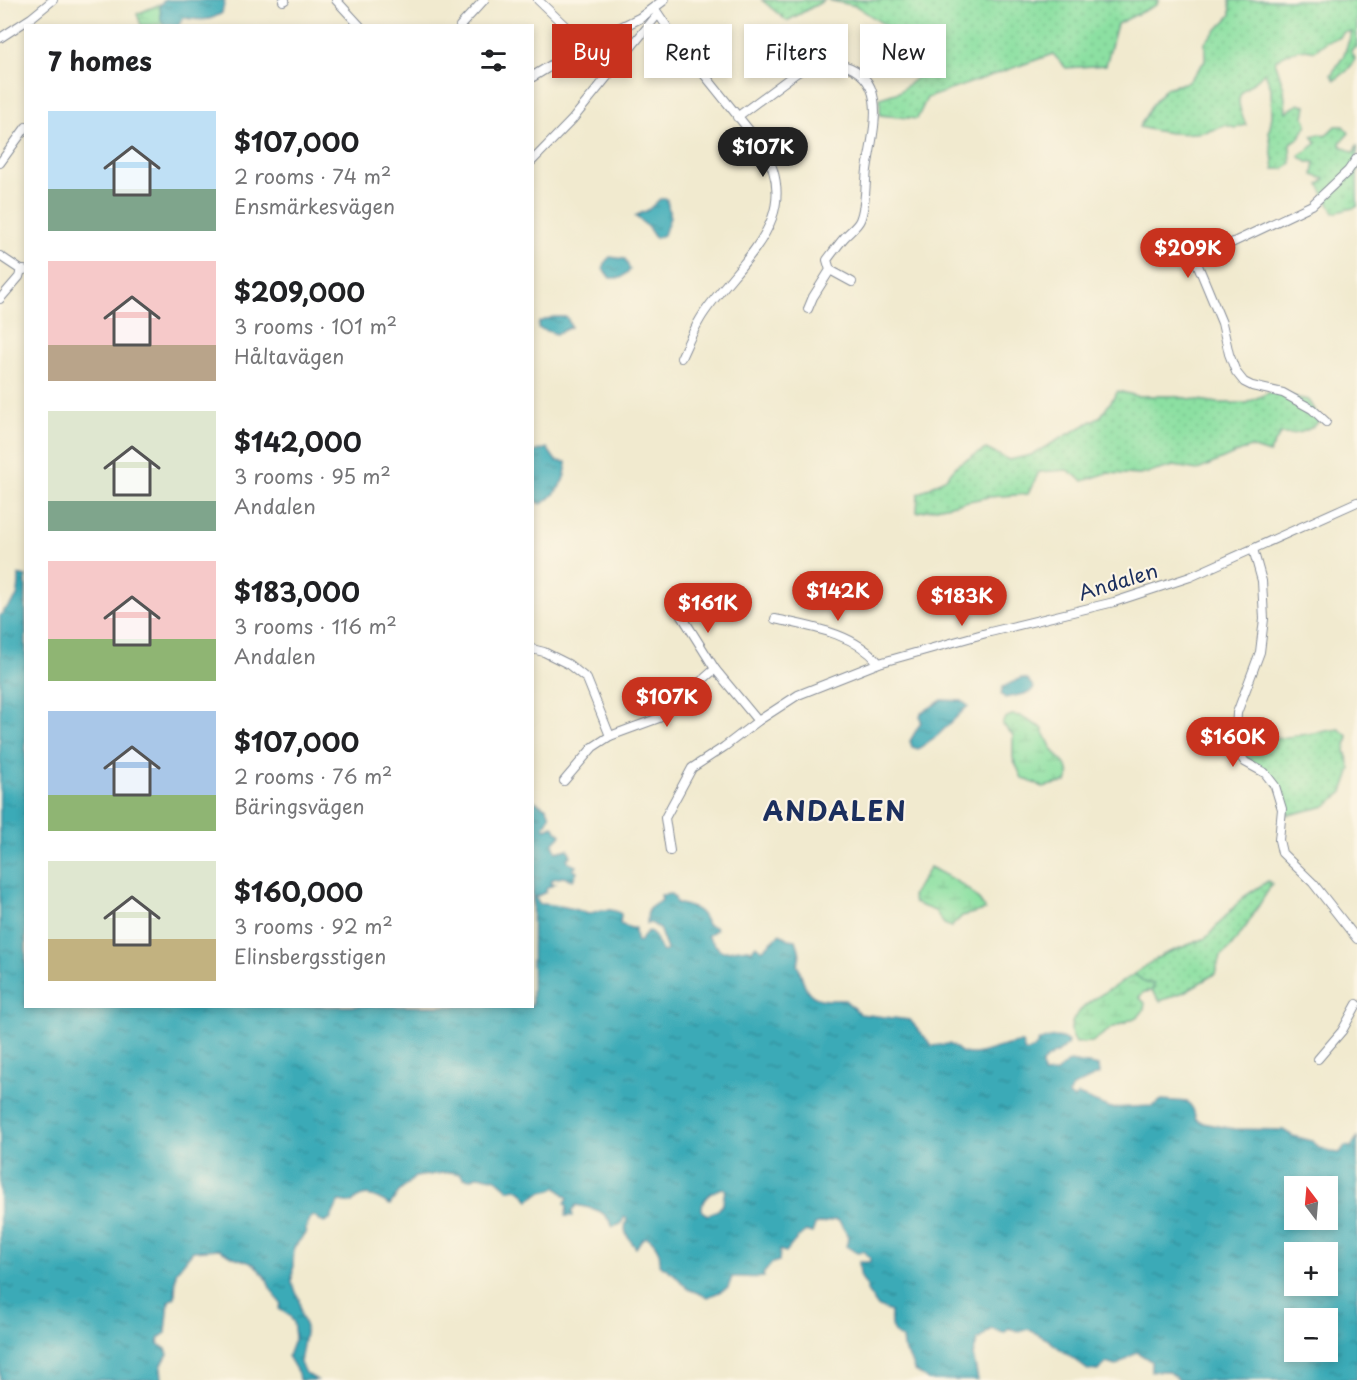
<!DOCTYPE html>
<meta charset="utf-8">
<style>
:root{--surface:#fff;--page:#f2f2f2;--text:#202124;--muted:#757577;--accent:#c8321e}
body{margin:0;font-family:"Playpen Sans",sans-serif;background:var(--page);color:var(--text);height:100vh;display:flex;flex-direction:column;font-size:22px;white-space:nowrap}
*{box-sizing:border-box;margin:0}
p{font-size:20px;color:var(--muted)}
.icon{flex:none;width:33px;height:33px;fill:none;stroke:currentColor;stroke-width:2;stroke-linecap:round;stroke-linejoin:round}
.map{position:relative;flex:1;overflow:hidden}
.side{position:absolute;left:24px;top:24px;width:510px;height:984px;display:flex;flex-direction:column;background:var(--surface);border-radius:0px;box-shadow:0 3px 9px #0003}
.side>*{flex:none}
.hud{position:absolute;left:552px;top:24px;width:570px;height:54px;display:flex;gap:12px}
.needle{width:39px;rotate:344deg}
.controls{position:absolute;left:1284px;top:1176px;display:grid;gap:12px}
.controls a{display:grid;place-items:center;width:54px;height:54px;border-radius:0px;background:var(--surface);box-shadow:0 3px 9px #0003;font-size:30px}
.price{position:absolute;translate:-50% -51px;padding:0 14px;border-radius:21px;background:var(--accent);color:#fff;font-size:20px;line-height:39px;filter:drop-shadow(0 2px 3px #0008)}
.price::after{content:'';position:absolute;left:50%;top:36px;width:18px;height:14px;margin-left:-9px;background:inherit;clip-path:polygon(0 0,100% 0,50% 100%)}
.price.current{background:#222;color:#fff}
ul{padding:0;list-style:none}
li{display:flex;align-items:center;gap:18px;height:150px;padding:0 24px}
li span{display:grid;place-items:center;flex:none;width:168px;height:120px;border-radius:0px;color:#555}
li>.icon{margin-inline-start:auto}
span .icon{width:72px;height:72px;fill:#fffc;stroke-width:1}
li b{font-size:26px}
h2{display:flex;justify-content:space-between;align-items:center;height:72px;padding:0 24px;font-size:26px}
.pill{padding:0 21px;border-radius:0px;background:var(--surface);box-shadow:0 3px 9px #0003;font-size:21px;line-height:54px}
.pill.current{background:var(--accent);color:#fff}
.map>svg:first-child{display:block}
</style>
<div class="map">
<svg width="1357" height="1380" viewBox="0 0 1357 1380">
<defs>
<pattern id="grass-dots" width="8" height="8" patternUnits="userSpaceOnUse" patternTransform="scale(1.5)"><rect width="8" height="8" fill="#8ce0a2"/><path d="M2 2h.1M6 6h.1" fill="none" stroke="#78c08e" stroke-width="1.8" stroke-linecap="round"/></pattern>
<pattern id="wetland-marsh" width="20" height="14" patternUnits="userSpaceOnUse" patternTransform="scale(1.5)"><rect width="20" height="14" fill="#8ce0a2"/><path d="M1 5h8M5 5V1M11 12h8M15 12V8" fill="none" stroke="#78c08e"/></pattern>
<pattern id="water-ripples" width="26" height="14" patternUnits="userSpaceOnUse" patternTransform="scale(1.5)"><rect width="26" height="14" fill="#3aaab7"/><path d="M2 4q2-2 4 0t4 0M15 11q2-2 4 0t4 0" fill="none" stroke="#308b98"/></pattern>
</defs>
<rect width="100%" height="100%" fill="#fcf5e5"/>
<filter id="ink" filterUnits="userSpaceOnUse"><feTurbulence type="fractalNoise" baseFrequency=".0167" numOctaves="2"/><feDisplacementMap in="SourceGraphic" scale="12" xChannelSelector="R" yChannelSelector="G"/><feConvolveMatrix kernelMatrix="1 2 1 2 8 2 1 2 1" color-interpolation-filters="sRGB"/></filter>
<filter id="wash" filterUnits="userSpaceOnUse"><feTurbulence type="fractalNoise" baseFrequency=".008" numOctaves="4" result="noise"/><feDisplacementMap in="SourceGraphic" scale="24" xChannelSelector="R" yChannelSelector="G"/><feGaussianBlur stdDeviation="1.35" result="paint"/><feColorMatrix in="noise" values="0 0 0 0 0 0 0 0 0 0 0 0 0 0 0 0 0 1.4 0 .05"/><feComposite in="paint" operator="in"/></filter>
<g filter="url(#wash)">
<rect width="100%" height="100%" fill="#f1eacf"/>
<g fill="url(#grass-dots)" stroke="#548880" stroke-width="1.5">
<path d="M 762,0 L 825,0 L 787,21 Z"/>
<path d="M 828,0 L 1159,0 L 1156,5 L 1117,24 L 1106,65 L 1066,68 L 1053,54 L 927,98 L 917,119 L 880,115 L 880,98 L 899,92 L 925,71 L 895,32 L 856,6 Z"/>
<path d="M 1230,0 L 1357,0 L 1357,47 L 1351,50 L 1355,59 L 1348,70 L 1335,80 L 1331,75 L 1343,57 L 1352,32 L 1344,32 L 1339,38 L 1327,41 L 1315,51 C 1303,46 1285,53 1275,61 L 1284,89 L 1286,112 L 1299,104 L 1306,105 L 1304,117 L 1307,124 L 1300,137 L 1290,144 L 1291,163 L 1284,169 L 1274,169 L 1269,132 L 1272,116 L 1271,88 L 1265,72 C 1243,94 1230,89 1246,125 L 1235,128 L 1225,125 C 1200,138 1165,134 1139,127 L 1152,105 L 1166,88 L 1188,82 L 1205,61 L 1205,42 L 1231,15 Z"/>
<path d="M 1335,126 L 1343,126 L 1349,133 L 1340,143 L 1341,146 L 1354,153 L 1357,145 L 1357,207 L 1334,213 L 1319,185 L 1325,179 L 1313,175 L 1315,162 L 1307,162 L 1299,156 L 1317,143 L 1312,136 L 1320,134 L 1325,136 Z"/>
<path d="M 1118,391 L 1137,396 L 1171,396 L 1219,403 L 1246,403 L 1270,392 L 1308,400 L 1320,420 C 1310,432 1295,435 1280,434 L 1269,453 L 1250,447 L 1198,470 L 1174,466 L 1140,475 L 1107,473 L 1083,481 L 1067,470 L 1039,472 L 1028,494 L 988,497 L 917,512 L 918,494 L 946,478 L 958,464 L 986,449 L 1009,460 L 1031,455 L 1101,416 Z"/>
<path d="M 1339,729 L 1348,736 L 1345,751 L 1351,769 L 1343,792 L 1326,806 L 1288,815 C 1279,784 1273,776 1246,758 L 1243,744 Z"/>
<path d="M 1268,881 L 1272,884 L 1247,925 L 1230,948 L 1220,957 L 1215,974 L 1184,992 L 1160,1001 L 1152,991 L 1154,984 L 1146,983 L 1134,974 L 1162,955 L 1206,938 L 1242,898 Z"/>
</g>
<g fill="url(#wetland-marsh)" stroke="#548880" stroke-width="1.5">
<path d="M 160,4 L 161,20 L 165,25 L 141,25 L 137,14 Z"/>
<path d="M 1012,715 L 1020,716 L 1042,728 L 1052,749 L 1067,767 L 1069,775 L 1066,782 L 1043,787 L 1022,778 L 1013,758 L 1013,735 L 1002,724 L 1005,718 Z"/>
<path d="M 930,867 C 950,878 975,888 985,910 L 962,916 L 951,927 L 944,924 L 935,911 L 914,903 L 912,896 Z"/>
<path d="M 1134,974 L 1146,983 L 1154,984 L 1152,991 L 1144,992 L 1139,997 L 1145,1003 L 1144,1010 L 1139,1016 L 1112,1028 L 1092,1042 L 1076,1043 C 1074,1040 1071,1034 1071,1030 C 1069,1006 1118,987 1134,974 Z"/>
</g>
<g fill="url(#water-ripples)" stroke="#2a6c8a" stroke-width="1.5" fill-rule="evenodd">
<path d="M 165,0 L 225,0 L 222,13 C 208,22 200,20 184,18 L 178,26 L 165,25 L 161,20 L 160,4 Z"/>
<path d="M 660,199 L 667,199 L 670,217 L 664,235 L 655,238 L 648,227 L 635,216 L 648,210 Z"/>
<path d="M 610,257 L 625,259 L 630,270 L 621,278 L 610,278 L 603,269 L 606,261 Z"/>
<path d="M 553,317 L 567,317 L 571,327 L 556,334 L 538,328 L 539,322 Z"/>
<path d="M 547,448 L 556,461 L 566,462 C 568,479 555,497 541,504 L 533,500 L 533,486 L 535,478 L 533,475 L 533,452 Z"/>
<path d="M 19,575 L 26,577 L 26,1006 L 532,1006 L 533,800 L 547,808 L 550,816 L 544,827 L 546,829 L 553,826 L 561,835 L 553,843 L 556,852 L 568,849 L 571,856 L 567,858 L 569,863 L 576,866 L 573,870 L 577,871 L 573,880 L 563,877 L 553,879 L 550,884 L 555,884 L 546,889 L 546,892 L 535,897 L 539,904 C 551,903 577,909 588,914 C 599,910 611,907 621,914 L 620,924 L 631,928 L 635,928 L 636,940 L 639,942 L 647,932 L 650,931 L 654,935 L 662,951 L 664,952 L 667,950 L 659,928 L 651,923 L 647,924 C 648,907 645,911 662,900 L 661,895 L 671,894 L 675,898 L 676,903 C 692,907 702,908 707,925 L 715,927 L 716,930 L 707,936 L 721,951 C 730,953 738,947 749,949 L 751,951 L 756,945 L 762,950 L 780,934 L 788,939 L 796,940 C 799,949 802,956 797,965 C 801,971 801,976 804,983 C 810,1003 828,1000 845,1000 L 860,1014 L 910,1020 L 932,1046 L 949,1044 C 954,1046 957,1049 961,1052 C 978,1060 1002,1042 1022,1043 L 1025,1052 L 1035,1048 L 1039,1041 C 1049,1038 1060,1034 1068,1042 C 1066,1052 1050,1053 1042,1063 L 1043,1074 L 1055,1073 L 1070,1061 L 1098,1066 L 1099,1074 L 1073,1087 L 1068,1094 L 1074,1099 L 1078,1095 L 1110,1108 L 1152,1106 L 1162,1100 L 1188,1102 L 1193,1109 L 1196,1119 L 1203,1123 L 1234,1129 L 1283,1130 L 1293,1136 L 1312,1141 L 1319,1147 L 1330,1152 L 1340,1153 L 1345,1146 L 1351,1147 L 1357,1138 L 1357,1380 L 1179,1380 L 1167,1371 L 1151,1371 L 1151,1361 L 1137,1352 L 1116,1366 L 1106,1363 L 1098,1371 L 1088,1370 L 1047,1339 L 1028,1329 L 1020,1332 L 1009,1328 L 1004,1333 L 991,1329 L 977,1341 L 973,1355 L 978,1380 L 928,1380 L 914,1370 L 910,1359 L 903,1347 L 902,1339 C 890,1332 890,1325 891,1312 L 877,1306 L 867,1291 L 867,1286 C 859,1278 860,1273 859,1262 L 870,1262 L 870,1258 L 863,1251 L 857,1253 L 846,1246 C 851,1235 844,1231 839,1221 L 834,1220 L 815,1225 L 812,1233 L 806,1231 C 797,1237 793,1243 786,1252 L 780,1250 L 779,1261 L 772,1263 L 763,1274 L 764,1277 C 753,1279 744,1276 732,1277 L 728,1288 L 708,1297 L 688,1289 L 674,1274 L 659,1264 C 662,1254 656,1242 647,1237 L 642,1239 L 636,1248 C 628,1237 622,1233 627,1219 L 624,1217 L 621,1224 L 613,1227 C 603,1208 596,1210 576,1205 L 572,1211 L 573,1216 L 566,1216 L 567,1206 L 565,1203 L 568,1198 L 556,1187 L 552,1190 L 541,1192 L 529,1200 L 521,1191 L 515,1188 L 509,1190 L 495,1178 L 476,1176 L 471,1179 L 464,1178 L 460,1174 L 450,1172 L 415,1177 L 398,1193 L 390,1205 C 377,1197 365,1189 352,1203 L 339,1201 L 330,1220 L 324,1223 L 313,1215 L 308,1221 L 305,1234 L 294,1247 L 292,1283 L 299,1299 L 301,1315 L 306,1327 L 300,1363 L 305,1373 L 317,1380 L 299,1380 L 298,1373 L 288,1356 L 295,1337 L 293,1322 L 290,1316 L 279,1309 L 281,1304 L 270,1288 L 267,1279 L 254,1264 L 234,1257 L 219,1249 L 193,1251 L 176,1272 L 175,1297 L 169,1301 L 166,1333 L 160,1337 L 158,1344 L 166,1349 L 168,1354 L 161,1366 L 162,1380 L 45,1380 L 40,1378 L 37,1380 L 0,1380 L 0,616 C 15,595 19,607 19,575 ZM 1294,1186 L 1328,1186 L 1328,1220 L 1294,1220 ZM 724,1188 L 726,1191 L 724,1195 L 723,1204 L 718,1210 L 707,1215 L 702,1210 C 701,1198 713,1190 724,1188 ZM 1294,1252 L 1328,1252 L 1328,1286 L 1294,1286 ZM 1294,1318 L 1328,1318 L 1328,1352 L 1294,1352 Z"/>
<path d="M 1021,678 L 1027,679 L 1034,688 L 1029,693 L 1005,698 L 1001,694 L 1003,687 Z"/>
<path d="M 942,700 L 962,701 L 968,706 L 937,736 L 918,749 L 912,747 L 910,741 L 921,722 L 920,716 L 921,713 Z"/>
</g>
</g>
<g filter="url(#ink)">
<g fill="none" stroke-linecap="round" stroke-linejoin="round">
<g stroke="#868c96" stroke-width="10">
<g id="minor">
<path d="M 336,0 L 360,26"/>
<path d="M 538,0 L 585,45"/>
<path d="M 283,1 L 285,0"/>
<path d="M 655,9 L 674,37 L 761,145 C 807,217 741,259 704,313 C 695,326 688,343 681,358"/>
<path d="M 460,26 L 484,0"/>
<path d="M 0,38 L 31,18 L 53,0"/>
<path d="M 737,117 L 795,74 C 809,64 826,60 843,65 C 891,79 872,133 867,170 C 865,185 866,206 860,220 C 857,227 849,232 844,238 C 838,245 833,252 827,260 L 830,270 L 813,297 L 808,309"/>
<path d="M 532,161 L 572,120 L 658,14"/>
<path d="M 0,163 L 26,127"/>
<path d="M 0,256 L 21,270 L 24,270"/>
<path d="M 830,270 L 852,282"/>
<path d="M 0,299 L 19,277 L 21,270"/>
<path d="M 1326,422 L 1312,409 L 1283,393 L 1252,386 L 1244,382 L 1236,372 L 1229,354 L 1222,323 L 1197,263 L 1202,257 L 1312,205 L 1348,171 L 1357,158"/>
<path d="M 1253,549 L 1262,581 L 1264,619 L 1260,652 L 1237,713 L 1236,730 L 1239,754 L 1245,762 L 1265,773 L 1275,786 L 1282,809 L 1279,840 L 1282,853 L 1313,883 L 1357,939"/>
<path d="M 680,613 L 715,669"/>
<path d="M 775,619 C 812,627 854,633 879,663"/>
<path d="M 532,649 L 544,652 L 568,664 L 587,679 L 610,736"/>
<path d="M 564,781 L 593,747 L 610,736 L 659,718 L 715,669 L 758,721"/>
<path d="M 670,851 L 665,818 L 692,768 L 724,747 L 758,721 L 798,695 L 879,663 L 990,632 L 1114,602 L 1190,577 L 1357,502"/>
<path d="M 1318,1059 L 1342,1031 L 1357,1004"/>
</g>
</g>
<g stroke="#868c96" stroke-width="11">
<path id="tertiary" d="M 532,77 L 585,45 L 640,18 L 664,0"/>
</g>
<use href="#minor" stroke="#fff" stroke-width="8"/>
<use href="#tertiary" stroke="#fff" stroke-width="9"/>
</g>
</g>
<g text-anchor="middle" stroke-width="4.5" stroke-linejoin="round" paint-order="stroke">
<g font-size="20" fill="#1b2f5e" stroke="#fcf5e5">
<text transform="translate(1118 582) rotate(-17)" y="7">Andalen</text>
</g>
<g font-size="26" font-weight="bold" letter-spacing="1.5" fill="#1b2f5e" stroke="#fcf5e5">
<text x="835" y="821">ANDALEN</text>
</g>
</g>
</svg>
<div class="controls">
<a><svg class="needle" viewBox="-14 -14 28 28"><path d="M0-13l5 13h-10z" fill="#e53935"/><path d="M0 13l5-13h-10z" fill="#757577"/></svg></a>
<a>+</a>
<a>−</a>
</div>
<b class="price current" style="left:763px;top:178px">$107K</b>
<b class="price" style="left:1188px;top:279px">$209K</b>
<b class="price" style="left:838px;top:622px">$142K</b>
<b class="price" style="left:962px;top:627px">$183K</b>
<b class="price" style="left:708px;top:634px">$161K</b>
<b class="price" style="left:667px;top:728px">$107K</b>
<b class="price" style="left:1233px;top:768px">$160K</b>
<div class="hud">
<a class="pill current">Buy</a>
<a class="pill">Rent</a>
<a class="pill">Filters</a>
<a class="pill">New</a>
</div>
<section class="side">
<h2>7 homes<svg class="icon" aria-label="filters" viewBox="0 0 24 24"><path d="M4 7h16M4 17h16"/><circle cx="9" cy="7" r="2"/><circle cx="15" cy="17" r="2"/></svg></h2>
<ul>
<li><span style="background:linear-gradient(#bfe0f5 65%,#7fa58c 0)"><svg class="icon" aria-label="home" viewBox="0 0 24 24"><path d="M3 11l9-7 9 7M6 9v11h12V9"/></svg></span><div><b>$107,000</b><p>2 rooms · 74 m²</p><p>Ensmärkesvägen</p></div></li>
<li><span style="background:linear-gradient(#f6c9c9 70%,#b9a48a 0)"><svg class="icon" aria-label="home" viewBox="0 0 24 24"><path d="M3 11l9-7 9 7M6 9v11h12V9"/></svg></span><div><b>$209,000</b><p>3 rooms · 101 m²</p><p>Håltavägen</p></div></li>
<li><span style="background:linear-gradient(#dfe7d0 75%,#7fa58c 0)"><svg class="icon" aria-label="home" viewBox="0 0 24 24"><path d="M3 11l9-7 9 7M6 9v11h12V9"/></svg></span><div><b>$142,000</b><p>3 rooms · 95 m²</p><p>Andalen</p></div></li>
<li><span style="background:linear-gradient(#f6c9c9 65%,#8fb573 0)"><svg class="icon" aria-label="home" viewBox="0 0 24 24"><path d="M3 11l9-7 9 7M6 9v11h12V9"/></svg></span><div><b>$183,000</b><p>3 rooms · 116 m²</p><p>Andalen</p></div></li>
<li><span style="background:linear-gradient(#a9c7e8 70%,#8fb573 0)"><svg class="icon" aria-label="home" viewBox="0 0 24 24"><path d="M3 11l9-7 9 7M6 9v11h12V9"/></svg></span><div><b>$107,000</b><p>2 rooms · 76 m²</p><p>Bäringsvägen</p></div></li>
<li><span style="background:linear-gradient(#dfe7d0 65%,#c2b280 0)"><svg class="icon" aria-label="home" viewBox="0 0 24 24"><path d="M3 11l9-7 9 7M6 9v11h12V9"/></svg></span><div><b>$160,000</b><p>3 rooms · 92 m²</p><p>Elinsbergsstigen</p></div></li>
</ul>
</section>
</div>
